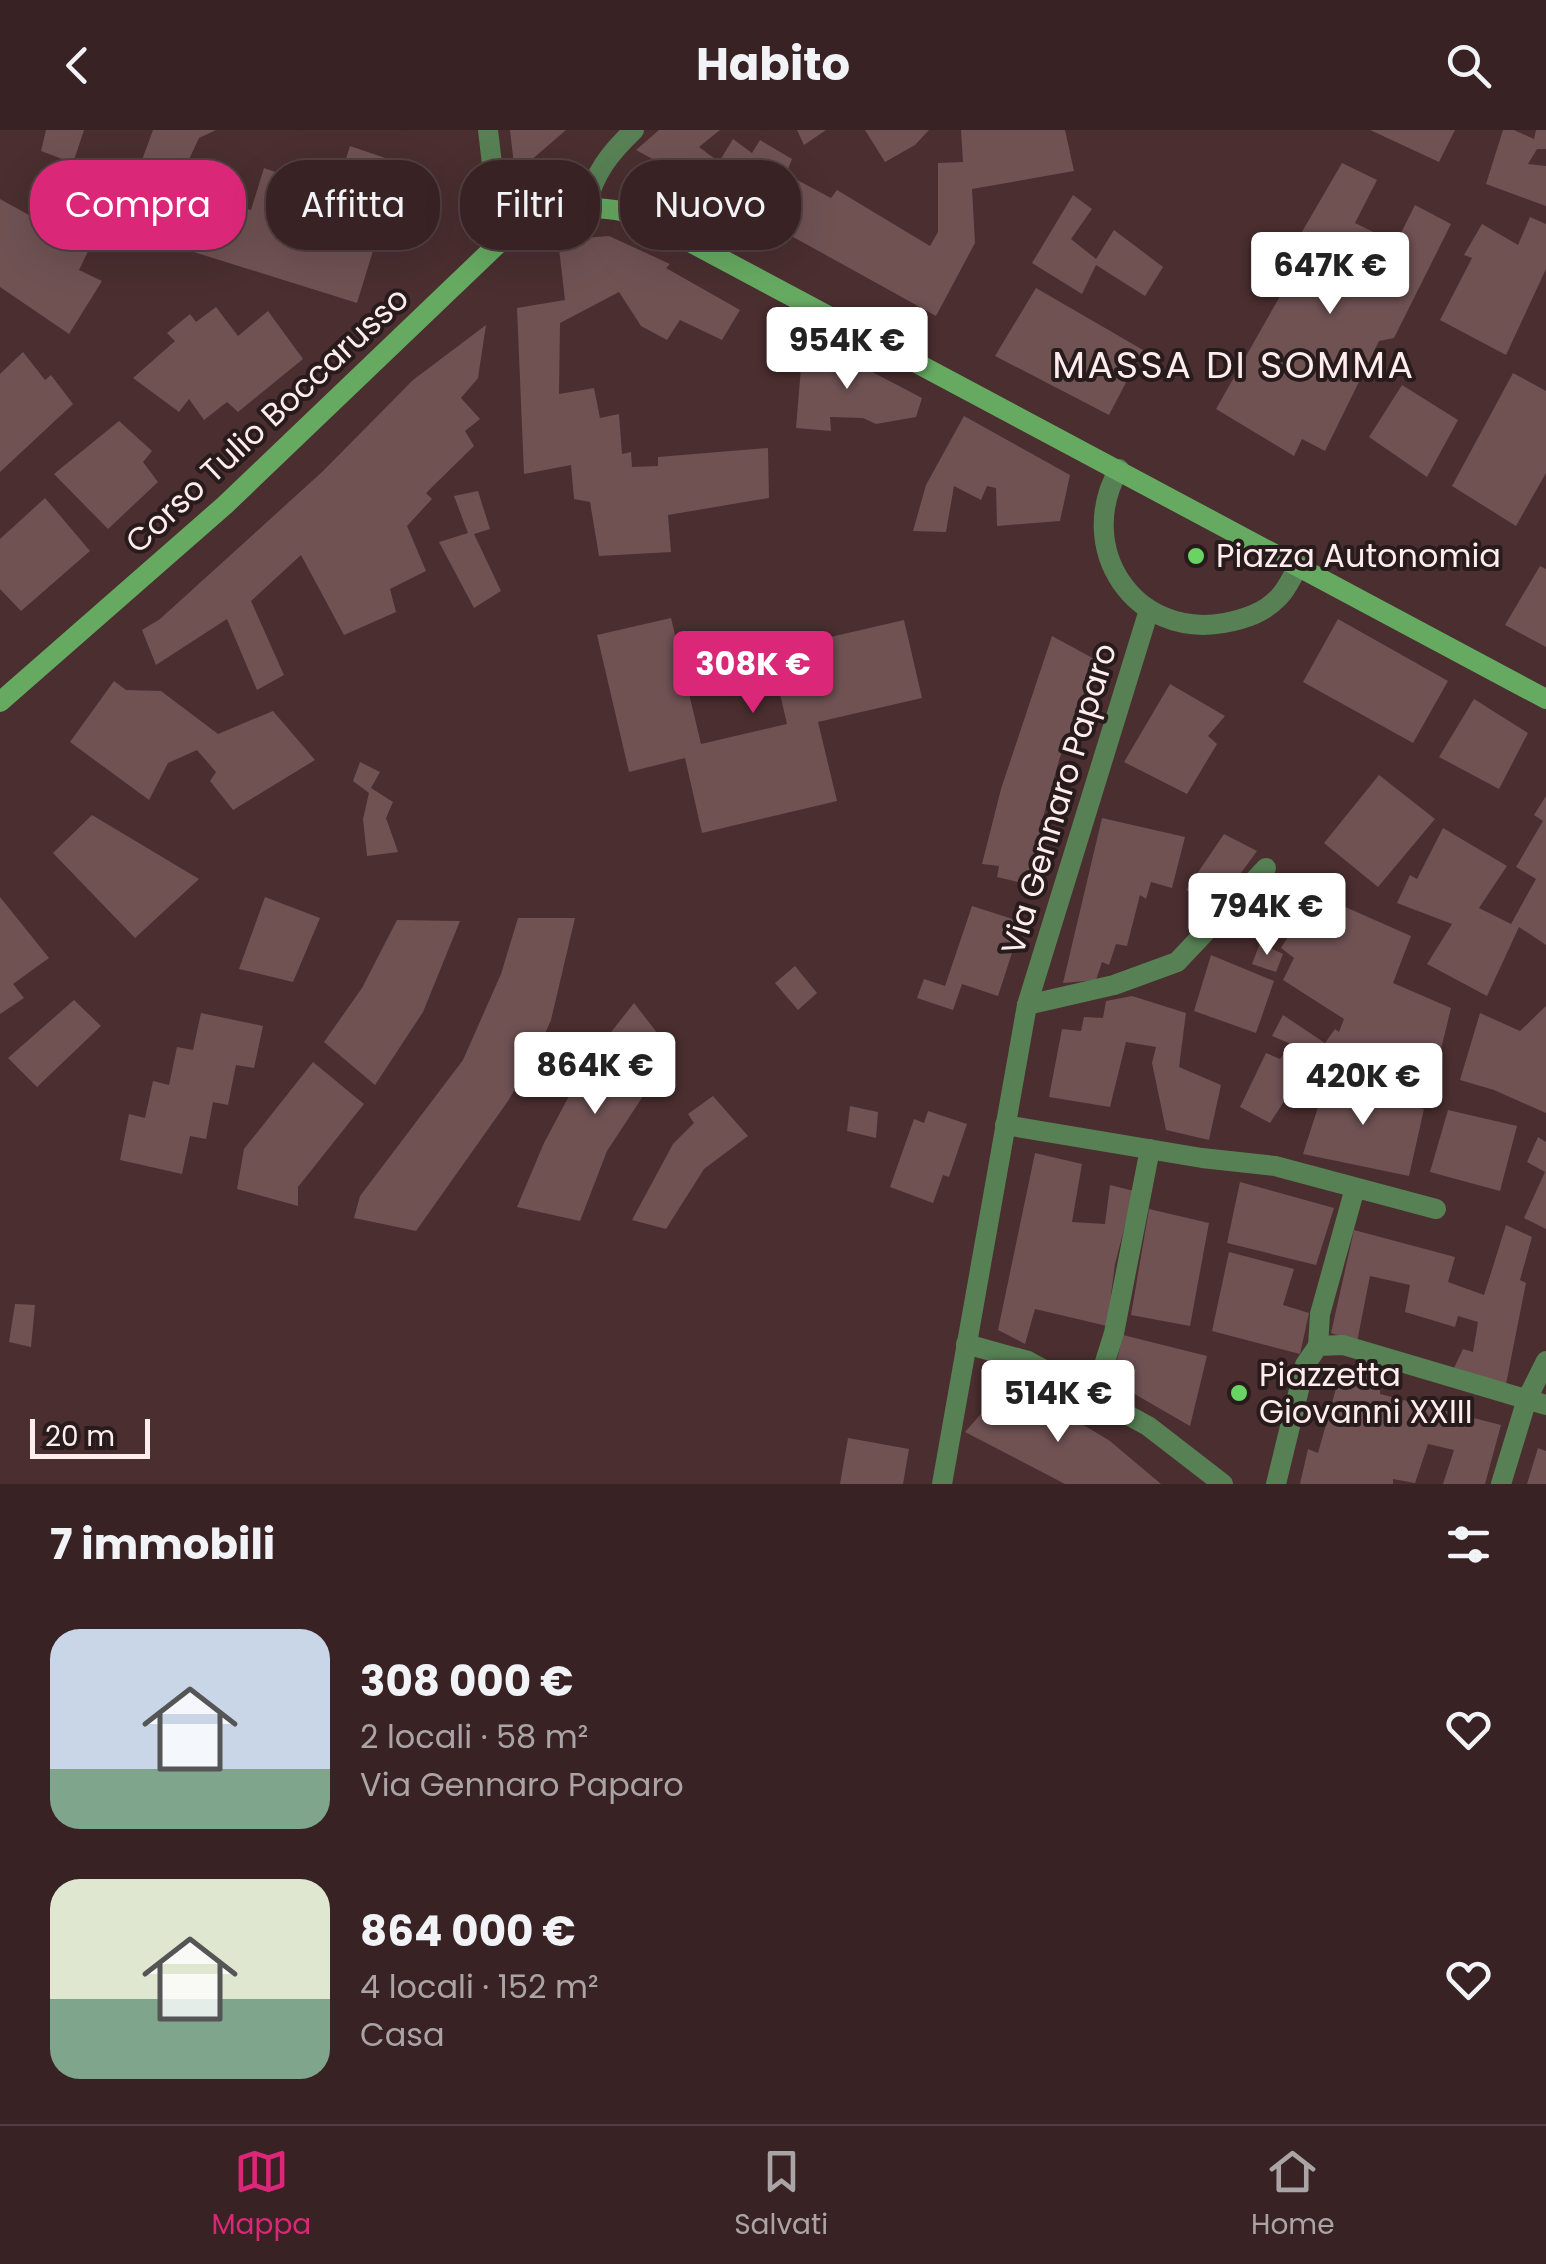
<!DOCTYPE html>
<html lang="it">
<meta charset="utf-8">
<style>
:root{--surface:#382224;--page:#3f2a2c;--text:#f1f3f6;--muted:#aba4a6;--line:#523f41;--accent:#db2777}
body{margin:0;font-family:Poppins,sans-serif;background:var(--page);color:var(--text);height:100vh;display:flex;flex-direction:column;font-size:38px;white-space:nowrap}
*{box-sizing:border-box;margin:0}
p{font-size:32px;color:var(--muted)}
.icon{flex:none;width:55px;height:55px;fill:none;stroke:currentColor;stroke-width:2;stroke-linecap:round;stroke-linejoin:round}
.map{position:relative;height:1354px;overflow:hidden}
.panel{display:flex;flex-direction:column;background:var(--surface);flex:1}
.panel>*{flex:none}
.top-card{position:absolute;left:30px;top:30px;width:1000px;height:90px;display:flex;gap:20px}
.scale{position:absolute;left:30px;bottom:25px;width:120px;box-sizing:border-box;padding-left:10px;border:5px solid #ffecec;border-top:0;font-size:28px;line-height:35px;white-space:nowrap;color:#ffecec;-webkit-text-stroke:8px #271b1b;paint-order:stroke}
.price{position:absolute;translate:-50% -85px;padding:0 22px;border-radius:10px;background:#fff;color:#222;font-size:32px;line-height:65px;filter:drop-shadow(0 2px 5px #0008)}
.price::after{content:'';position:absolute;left:50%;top:60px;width:30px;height:22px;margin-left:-15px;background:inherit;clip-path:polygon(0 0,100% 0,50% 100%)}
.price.selected{background:var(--accent);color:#fff}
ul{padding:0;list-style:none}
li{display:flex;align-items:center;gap:30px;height:250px;padding:0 50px}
li span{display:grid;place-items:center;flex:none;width:280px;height:200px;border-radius:30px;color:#555}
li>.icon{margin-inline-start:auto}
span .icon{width:120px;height:120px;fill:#fffc;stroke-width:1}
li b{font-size:42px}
h2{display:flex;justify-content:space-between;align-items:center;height:120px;padding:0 50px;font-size:42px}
.pill{padding:0 35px;border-radius:40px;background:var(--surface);box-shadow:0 10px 40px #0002,0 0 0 2px var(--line);font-size:35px;line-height:90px}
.pill.selected{background:var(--accent);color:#fff}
header{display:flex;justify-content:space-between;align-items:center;height:130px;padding:0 50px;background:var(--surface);font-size:45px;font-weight:700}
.tabs{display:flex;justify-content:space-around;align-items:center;height:140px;border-top:2px solid var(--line);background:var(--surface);font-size:28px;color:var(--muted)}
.tabs a{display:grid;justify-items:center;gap:5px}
.tabs .selected{color:var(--accent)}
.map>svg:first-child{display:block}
</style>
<header><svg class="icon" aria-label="back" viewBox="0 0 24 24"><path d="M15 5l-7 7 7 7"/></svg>Habito<svg class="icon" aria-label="search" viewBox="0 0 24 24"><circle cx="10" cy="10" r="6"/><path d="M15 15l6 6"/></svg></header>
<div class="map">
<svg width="1546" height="1354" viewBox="0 0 1546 1354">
<rect width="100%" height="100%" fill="#4a2e30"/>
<g fill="#705253">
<path d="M 46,0 L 84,0 L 73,33 L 41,21 Z"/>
<path d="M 153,0 L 216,0 L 199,8 L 177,55 L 251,80 L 264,38 L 335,63 L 350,16 L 400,33 L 357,173 L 117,98 Z"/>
<path d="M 510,0 L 566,0 L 515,44 Z"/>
<path d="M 659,0 L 720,0 L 699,17 L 719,32 L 733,9 L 752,23 L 760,10 L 792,29 L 786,44 L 831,68 L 837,60 L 930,116 L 938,102 L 938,33 L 963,32 L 961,0 L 1065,0 L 1074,41 L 972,59 L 975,113 L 936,186 L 636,20 Z"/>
<path d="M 797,0 L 826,0 L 804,15 Z"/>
<path d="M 865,0 L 929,0 L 915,15 L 885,32 Z"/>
<path d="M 1370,0 L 1455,0 L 1439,32 Z"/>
<path d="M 1503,0 L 1514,0 L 1534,9 L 1536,0 L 1546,0 L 1546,19 L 1537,19 L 1528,34 L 1546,36 L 1546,76 L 1486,54 Z"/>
<path d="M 1342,33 L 1377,50 L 1355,93 L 1396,113 L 1415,75 L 1451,94 L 1394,208 L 1379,211 L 1325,321 L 1302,309 L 1294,326 L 1216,279 L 1284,159 L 1285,131 Z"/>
<path d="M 1073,65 L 1092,79 L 1071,109 L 1096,129 L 1114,100 L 1163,137 L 1145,166 L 1096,135 L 1082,164 L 1032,133 Z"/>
<path d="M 0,69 L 58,101 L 91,115 L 79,140 L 102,151 L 69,204 L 0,157 Z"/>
<path d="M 1530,87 L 1546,94 L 1546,139 L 1506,225 L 1440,190 L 1472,128 L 1464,125 L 1482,94 L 1518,115 Z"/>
<path d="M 609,106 L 670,134 L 666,138 L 740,180 L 722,210 L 680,190 L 667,210 L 641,196 L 619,162 L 560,193 L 559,264 L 594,258 L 600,288 L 619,284 L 622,324 L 631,322 L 632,337 L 658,336 L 658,327 L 768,318 L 769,368 L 668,385 L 671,422 L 599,426 L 590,372 L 574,369 L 571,335 L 524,344 L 517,178 L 565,170 L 558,110 Z"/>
<path d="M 1036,158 L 1143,220 L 1109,285 L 995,226 Z"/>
<path d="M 216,177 L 238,206 L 268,181 L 303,229 L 238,282 L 227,272 L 204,290 L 189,269 L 179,282 L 133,248 L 175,211 L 167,203 L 190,184 L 196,192 Z"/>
<path d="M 486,195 L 478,248 L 461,268 L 480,289 L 465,301 L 474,316 L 426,363 L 432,369 L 407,396 L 426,441 L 390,459 L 396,482 L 344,505 L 301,425 L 251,471 L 284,545 L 257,560 L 227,489 L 156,535 L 142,500 L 160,489 L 322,342 L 413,250 Z"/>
<path d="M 813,211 L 922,268 L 916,287 L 876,294 L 863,288 L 830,287 L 831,301 L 796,298 L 803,213 Z"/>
<path d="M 23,222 L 45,250 L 51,245 L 73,274 L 0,342 L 0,244 Z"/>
<path d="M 1513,243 L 1546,261 L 1546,343 L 1516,396 L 1452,356 Z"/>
<path d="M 1402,255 L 1458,290 L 1427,347 L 1369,307 Z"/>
<path d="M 964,286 L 1070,345 L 1060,391 L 997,396 L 996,358 L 987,356 L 981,370 L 954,356 L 946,402 L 913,401 L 926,355 Z"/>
<path d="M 119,291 L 152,321 L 143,332 L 158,352 L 108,399 L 54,344 Z"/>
<path d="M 478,361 L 490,399 L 474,404 L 501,461 L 474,478 L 439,412 L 468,403 L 454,366 Z"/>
<path d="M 45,368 L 90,421 L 21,481 L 0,459 L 0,409 Z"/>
<path d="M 1540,436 L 1546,439 L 1546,517 L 1505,495 Z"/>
<path d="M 671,488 L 701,614 L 787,594 L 770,521 L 904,490 L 922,568 L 818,592 L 837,671 L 702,703 L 685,628 L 629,642 L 597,505 Z"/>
<path d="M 1338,489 L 1448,551 L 1413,613 L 1303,552 Z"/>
<path d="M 1052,506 L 1098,531 L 1060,627 L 1042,691 L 1031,755 L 997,747 L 999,736 L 982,734 L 1001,659 Z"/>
<path d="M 114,551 L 126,560 L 161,561 L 218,604 L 273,581 L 315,630 L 233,680 L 210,651 L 216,642 L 197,620 L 168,633 L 149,670 L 70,612 Z"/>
<path d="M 1170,554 L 1225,586 L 1208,606 L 1217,614 L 1187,664 L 1124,632 Z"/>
<path d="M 1474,569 L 1528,603 L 1499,659 L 1439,627 Z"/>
<path d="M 360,632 L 380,642 L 371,658 L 393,672 L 386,688 L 398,722 L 367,726 L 363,689 L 369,663 L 353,651 Z"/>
<path d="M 1379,645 L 1435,689 L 1378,757 L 1324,713 Z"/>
<path d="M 1546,666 L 1546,815 L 1519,797 L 1487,866 L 1427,834 L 1452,794 L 1397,773 L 1410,745 L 1417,749 L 1443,698 L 1507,736 L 1479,778 L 1511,794 L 1536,749 L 1516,737 L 1543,691 L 1534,685 Z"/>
<path d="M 92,685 L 199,749 L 135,808 L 53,723 Z"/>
<path d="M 1102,688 L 1185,707 L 1172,758 L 1151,752 L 1146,769 L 1140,765 L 1127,816 L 1116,814 L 1109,835 L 1102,832 L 1096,850 L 1063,853 Z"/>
<path d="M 1224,704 L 1257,721 L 1217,776 L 1186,760 Z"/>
<path d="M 1275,746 L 1411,806 L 1393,853 L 1451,878 L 1436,940 L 1377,927 L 1370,934 L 1338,920 L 1300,978 L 1285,970 L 1270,993 L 1240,977 L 1266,923 L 1280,929 L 1291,914 L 1272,906 L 1283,885 L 1325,913 L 1335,899 L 1339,902 L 1344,889 L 1283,850 L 1294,828 L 1281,818 L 1299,789 L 1261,770 Z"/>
<path d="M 0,767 L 49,828 L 13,854 L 24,868 L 0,884 Z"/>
<path d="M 265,767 L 320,788 L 293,852 L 239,839 Z"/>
<path d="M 972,776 L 1022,792 L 998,866 L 962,854 L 953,880 L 917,868 L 924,849 L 945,856 Z"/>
<path d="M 518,788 L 575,788 L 551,890 L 536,924 L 508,971 L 416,1101 L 354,1088 L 360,1066 L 463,930 L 501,844 Z"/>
<path d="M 397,790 L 460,791 L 423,882 L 375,955 L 324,912 L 362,858 Z"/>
<path d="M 1260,813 L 1283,824 L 1276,842 L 1252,834 Z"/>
<path d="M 1211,825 L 1274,851 L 1256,903 L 1194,881 Z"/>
<path d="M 795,836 L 817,863 L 798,880 L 775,853 Z"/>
<path d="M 1132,866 L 1186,883 L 1179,937 L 1221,955 L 1209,1010 L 1166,1000 L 1152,933 L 1156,917 L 1126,912 L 1110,977 L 1049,967 L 1062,899 L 1081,901 L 1084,887 L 1103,888 L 1106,871 Z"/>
<path d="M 74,870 L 101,896 L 37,957 L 8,928 Z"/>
<path d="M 634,873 L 672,922 L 607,1021 L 580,1091 L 517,1077 L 544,1013 L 586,934 Z"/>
<path d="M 1546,876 L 1546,983 L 1494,960 L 1460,950 L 1480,883 L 1520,901 Z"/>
<path d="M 201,883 L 263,896 L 254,938 L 236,935 L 228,975 L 213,972 L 206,1009 L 190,1006 L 182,1044 L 120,1030 L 129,984 L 145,988 L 153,951 L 169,955 L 177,917 L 193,920 Z"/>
<path d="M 313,932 L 364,974 L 298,1057 L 298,1076 L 237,1059 L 244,1019 Z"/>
<path d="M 1346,936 L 1357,942 L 1350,962 L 1424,979 L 1409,1046 L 1303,1024 L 1326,952 Z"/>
<path d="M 713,966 L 748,1006 L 704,1039 L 666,1099 L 632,1090 L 673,1014 L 694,993 L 688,984 Z"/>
<path d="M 850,976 L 878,982 L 876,1008 L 847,1001 Z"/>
<path d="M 1448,980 L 1517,996 L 1500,1061 L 1430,1042 Z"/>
<path d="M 928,981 L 967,994 L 949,1047 L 943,1045 L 933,1073 L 890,1057 L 914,989 L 924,993 Z"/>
<path d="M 1538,1007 L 1546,1012 L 1546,1099 L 1524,1088 L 1545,1042 L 1527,1032 Z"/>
<path d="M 1035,1023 L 1082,1034 L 1072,1092 L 1105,1094 L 1110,1055 L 1134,1061 L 1115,1134 L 1107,1196 L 1035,1179 L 1025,1214 L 998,1200 Z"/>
<path d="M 1240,1052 L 1334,1078 L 1316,1135 L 1227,1113 Z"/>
<path d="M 1149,1079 L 1209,1093 L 1190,1196 L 1131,1185 Z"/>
<path d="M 1506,1095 L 1532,1107 L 1520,1150 L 1526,1153 L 1506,1254 L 1454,1238 L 1463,1219 L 1473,1222 L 1478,1192 L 1458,1186 L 1455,1197 L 1405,1182 L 1410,1155 L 1370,1146 L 1357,1212 L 1331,1203 L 1354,1100 L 1455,1127 L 1448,1152 L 1484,1165 Z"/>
<path d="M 1229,1122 L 1294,1139 L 1283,1175 L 1309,1183 L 1300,1224 L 1212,1201 Z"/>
<path d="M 15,1174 L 35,1175 L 31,1217 L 9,1212 Z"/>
<path d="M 1123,1205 L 1207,1226 L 1190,1296 L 1112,1251 Z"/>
<path d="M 1342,1237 L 1381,1246 L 1380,1264 L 1501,1295 L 1485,1354 L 1443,1354 L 1454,1320 L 1428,1314 L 1415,1353 L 1393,1349 L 1393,1354 L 1300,1354 L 1308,1319 L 1318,1323 Z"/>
<path d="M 1021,1257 L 1110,1311 L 1161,1354 L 1065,1354 L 965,1302 L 981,1284 L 996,1295 Z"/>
<path d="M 848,1308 L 909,1319 L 903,1354 L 840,1354 Z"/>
<path d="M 1538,1318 L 1546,1321 L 1546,1354 L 1527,1354 Z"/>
</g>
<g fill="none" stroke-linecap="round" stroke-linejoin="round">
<g stroke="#578154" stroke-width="20">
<path d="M 488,0 L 501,111"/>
<path d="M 586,76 C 595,42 609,24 634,0"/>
<path d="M 1119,339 C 1074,418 1134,509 1224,493 C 1245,489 1264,483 1279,467 C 1287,459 1293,445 1299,435"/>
<path d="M 1027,875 L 1114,855 L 1177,832 L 1266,738"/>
<path d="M 1005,995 L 1202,1028 L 1275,1036 L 1436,1079"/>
<path d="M 966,1214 L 1028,1231 L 1148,1296 L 1223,1354"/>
<path d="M 1318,1216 L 1320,1184 L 1355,1058"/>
<path d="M 1094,1267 L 1114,1203 L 1150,1019"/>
<path d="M 942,1354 L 1027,875 L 1149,480"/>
<path d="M 1276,1354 L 1305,1235 L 1318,1216 L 1343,1215 L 1546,1275"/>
<path d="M 1501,1354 L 1527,1269 L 1546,1231"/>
</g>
<path stroke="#66aa62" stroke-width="20" d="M 0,572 L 225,375 L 501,111 C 553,82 582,68 641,86 L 1546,569"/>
</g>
<g fill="#69d464" stroke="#271b1b" stroke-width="4">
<circle cx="1196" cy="426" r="10"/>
<circle cx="1239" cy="1263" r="10"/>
</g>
<g text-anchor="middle" stroke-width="8" stroke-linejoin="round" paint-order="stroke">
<g font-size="32" fill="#ffecec" stroke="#271b1b">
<text transform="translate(267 290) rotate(-43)" y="11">Corso Tulio Boccarusso</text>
<text transform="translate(1059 669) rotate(-73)" y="11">Via Gennaro Paparo</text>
</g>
<g font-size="32" fill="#ffecec" stroke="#271b1b" text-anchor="start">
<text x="1216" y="437">Piazza Autonomia</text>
<text x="1259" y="1256">Piazzetta<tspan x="1259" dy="37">Giovanni XXIII</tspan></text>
</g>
<g font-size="38" letter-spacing="2.5" fill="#ffecec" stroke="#271b1b">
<text x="1234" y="248">MASSA DI SOMMA</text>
</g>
</g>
</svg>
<div class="scale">20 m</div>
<b class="price" style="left:1330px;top:187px">647K €</b>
<b class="price" style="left:847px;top:262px">954K €</b>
<b class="price selected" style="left:753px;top:586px">308K €</b>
<b class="price" style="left:1267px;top:828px">794K €</b>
<b class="price" style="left:595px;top:987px">864K €</b>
<b class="price" style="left:1363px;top:998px">420K €</b>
<b class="price" style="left:1058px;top:1315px">514K €</b>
<div class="top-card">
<a class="pill selected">Compra</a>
<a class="pill">Affitta</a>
<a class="pill">Filtri</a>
<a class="pill">Nuovo</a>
</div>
</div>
<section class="panel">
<h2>7 immobili<svg class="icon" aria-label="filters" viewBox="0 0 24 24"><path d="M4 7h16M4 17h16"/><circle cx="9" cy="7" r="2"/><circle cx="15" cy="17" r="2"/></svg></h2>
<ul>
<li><span style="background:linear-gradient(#c9d6e8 70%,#7fa58c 0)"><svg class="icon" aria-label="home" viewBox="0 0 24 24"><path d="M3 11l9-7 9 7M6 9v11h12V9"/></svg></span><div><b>308 000 €</b><p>2 locali · 58 m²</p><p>Via Gennaro Paparo</p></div><svg class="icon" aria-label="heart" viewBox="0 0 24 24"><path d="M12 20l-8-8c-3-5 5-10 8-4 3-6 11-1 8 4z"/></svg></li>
<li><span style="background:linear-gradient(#dfe7d0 60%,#7fa58c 0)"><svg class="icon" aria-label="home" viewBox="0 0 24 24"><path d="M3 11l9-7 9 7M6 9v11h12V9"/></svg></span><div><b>864 000 €</b><p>4 locali · 152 m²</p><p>Casa</p></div><svg class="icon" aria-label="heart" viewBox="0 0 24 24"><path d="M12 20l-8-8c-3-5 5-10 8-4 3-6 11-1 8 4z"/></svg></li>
</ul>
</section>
<nav class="tabs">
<a class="selected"><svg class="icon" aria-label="map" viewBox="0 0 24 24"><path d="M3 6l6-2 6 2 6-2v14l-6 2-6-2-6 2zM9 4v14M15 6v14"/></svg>Mappa</a>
<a><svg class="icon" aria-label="saved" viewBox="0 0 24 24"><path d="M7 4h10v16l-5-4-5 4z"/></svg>Salvati</a>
<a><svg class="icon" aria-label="home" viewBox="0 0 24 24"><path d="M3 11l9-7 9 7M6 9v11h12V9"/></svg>Home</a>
</nav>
